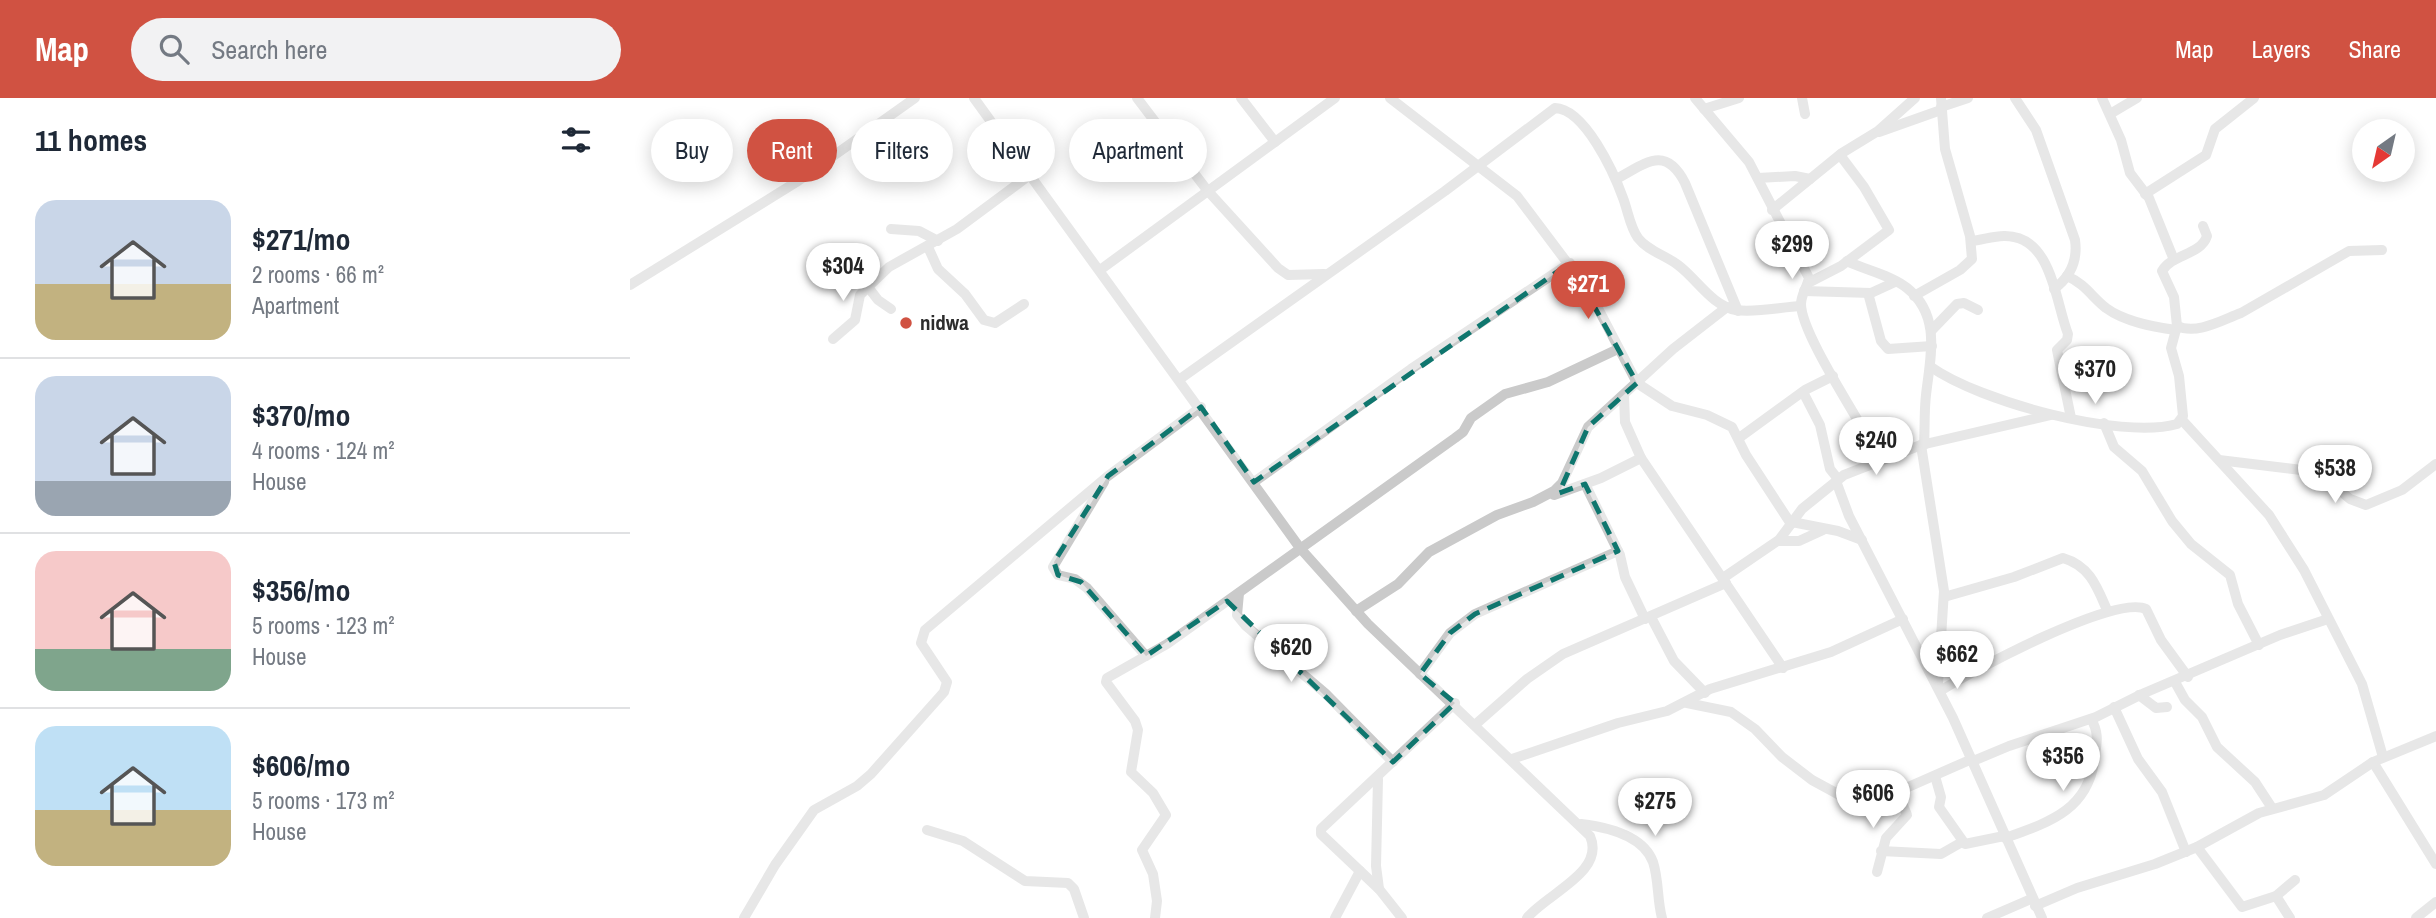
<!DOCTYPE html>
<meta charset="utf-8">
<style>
:root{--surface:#fff;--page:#f2f2f3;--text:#1f2937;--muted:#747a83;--line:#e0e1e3;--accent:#d05242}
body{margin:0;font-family:"Archivo Narrow",sans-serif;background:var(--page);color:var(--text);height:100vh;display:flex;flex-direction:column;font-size:26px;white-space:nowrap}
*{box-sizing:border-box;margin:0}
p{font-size:23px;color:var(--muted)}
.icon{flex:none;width:38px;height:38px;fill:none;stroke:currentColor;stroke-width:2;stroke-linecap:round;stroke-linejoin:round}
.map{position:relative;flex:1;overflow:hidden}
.side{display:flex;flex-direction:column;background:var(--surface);width:630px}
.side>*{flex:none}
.guide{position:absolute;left:21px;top:21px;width:665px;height:63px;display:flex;gap:14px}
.needle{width:46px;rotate:214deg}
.buttons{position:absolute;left:1722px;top:21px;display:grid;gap:14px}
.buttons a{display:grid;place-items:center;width:63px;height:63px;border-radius:50%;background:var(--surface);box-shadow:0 4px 18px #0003;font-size:35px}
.price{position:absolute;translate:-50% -60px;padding:0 16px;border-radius:24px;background:#fff;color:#222;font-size:23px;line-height:46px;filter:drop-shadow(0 2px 4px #0008)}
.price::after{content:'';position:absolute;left:50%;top:42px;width:21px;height:16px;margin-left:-10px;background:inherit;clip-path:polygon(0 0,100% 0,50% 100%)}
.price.selected{background:var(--accent);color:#fff}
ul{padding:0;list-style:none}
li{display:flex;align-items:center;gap:21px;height:175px;padding:0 35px}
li+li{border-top:2px solid var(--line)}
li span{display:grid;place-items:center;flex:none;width:196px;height:140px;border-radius:21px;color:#555}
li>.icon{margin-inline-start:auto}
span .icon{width:84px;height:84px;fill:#fffc;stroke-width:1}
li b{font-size:30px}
h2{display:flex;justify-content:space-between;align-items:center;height:84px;padding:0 35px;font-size:30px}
.pill{padding:0 24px;border-radius:32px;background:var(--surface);box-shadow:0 4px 18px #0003;font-size:24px;line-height:63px}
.pill.selected{background:var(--accent);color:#fff}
header{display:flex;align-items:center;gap:42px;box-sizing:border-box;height:98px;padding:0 35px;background:var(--accent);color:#fff}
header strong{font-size:33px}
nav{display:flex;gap:38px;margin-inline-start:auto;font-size:24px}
.search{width:490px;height:63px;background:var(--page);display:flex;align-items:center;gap:18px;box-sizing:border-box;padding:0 24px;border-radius:38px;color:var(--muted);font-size:26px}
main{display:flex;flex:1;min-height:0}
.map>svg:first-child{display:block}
</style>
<header>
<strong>Map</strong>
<div class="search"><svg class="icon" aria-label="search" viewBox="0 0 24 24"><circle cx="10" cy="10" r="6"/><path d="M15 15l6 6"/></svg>Search here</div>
<nav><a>Map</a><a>Layers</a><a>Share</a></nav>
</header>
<main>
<section class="side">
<h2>11 homes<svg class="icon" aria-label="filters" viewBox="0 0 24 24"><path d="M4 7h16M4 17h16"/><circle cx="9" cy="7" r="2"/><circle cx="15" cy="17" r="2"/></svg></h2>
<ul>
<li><span style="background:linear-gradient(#c9d6e8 60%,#c2b280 0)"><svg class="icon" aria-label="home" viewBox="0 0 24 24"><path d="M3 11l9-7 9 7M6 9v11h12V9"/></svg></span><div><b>$271/mo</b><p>2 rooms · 66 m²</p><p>Apartment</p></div></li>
<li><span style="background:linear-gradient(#c9d6e8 75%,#9aa5b1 0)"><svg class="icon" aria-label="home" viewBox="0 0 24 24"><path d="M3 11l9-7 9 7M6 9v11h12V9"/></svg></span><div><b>$370/mo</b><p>4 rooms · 124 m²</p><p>House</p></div></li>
<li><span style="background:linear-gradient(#f6c9c9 70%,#7fa58c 0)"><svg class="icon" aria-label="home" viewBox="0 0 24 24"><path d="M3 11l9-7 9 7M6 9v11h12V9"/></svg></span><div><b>$356/mo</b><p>5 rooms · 123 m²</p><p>House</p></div></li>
<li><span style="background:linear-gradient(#bfe0f5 60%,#c2b280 0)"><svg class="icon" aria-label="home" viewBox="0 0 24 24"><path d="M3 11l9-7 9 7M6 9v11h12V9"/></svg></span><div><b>$606/mo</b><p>5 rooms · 173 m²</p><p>House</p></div></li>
</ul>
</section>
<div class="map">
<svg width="1806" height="820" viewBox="0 0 1806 820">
<rect width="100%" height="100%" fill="#fff"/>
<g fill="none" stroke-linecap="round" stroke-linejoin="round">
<g stroke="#cacaca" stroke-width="10">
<path d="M 344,0 L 670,450 L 738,526 L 960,738 C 976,774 916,796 897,820"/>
<path d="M 507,0 L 577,92 L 648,170 L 658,177 L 694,176"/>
<path d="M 611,0 L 645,44"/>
<path d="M 760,0 L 887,98 L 960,195 L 1007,285 L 1042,308 L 1077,317 L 1102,329 L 1116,357 L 1161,426"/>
<path d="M 1065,0 L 1119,64 L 1179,180 C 1177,189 1171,197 1171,206 C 1171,237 1234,328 1250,362"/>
<path d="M 1172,0 L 1175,16"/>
<path d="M 1385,0 L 1406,32 L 1445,142 C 1448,163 1440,179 1424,191"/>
<path d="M 1472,0 L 1491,42 L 1500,75 L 1519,100 L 1544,162"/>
<path d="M 1311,9 L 1338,0"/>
<path d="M 1074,11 L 1109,0"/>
<path d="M 1480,16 L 1507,0"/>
<path d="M 1249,34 L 1311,12"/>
<path d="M 1128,80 L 1165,78 L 1180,81"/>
<path d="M 986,81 C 1015,66 1035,46 1055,85 L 1108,213"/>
<path d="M 1515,96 L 1576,57 L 1585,31 L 1624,0"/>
<path d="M 1142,112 L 1212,55 L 1248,33 L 1285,0"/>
<path d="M 261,131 L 289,133 L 308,143"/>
<path d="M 1341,143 C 1352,142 1363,138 1374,138 C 1422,137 1425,203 1438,236 L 1437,242 L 1427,252 L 1441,320"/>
<path d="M 298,149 L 308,171 L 335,196 L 354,222 L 365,225 L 394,206"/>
<path d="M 1217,163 C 1235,172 1261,177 1277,190 C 1312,218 1300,260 1296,297 C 1294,314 1295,330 1294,347"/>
<path d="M 470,172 L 705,0"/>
<path d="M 1437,178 C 1455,186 1462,199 1476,210 C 1495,224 1524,229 1546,232"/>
<path d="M 1178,185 L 1211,168 L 1259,132 L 1234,89 L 1210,57"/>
<path d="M 0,187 L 168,83 L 285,0"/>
<path d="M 1174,193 L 1241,195 L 1265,184"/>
<path d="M 1238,195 L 1251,243 L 1258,251 L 1302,248"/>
<path d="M 1284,198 L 1330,172 L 1342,161 L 1340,138 L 1315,51 L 1311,0"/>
<path d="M 261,211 L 248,202 L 238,189 L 259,169 L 327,131 L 401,76"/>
<path d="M 1547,228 C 1567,237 1592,222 1611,215 L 1719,153 L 1752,152"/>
<path d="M 1301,233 L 1327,206 L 1334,205 L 1348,212"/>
<path d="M 203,241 L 225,222 L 230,197 L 238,189"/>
<path d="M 1301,269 C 1349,303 1490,342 1547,326 L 1553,318 L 1549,278 L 1541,250 L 1547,228 L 1544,199 L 1532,173 C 1542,156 1571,157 1577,138 L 1573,128"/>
<path d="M 550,281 L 815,93 L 925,10 C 955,11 984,75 993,100 C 998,113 1000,129 1008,140 C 1018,153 1035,157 1048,167 C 1067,181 1082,208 1106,212 C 1125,215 1151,209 1171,208"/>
<path d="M 1173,294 L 1190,327 L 1200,371 L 1208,381"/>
<path d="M 994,297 L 995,324 L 1011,360 L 1153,570"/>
<path d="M 1552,322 L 1639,417 L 1674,472 L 1732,586 L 1753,659"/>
<path d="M 1474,325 L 1484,349 L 1512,373 L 1542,423 L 1561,446 L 1600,477 L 1608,506 L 1629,547"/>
<path d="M 1109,340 L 1175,292 L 1203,278"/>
<path d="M 1291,347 L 1314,493 L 1308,586"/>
<path d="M 1589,362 L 1688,374 L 1720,401 L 1736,407 L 1772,392 L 1806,366"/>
<path d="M 1206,383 L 1219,418 L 1323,620 L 1412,820"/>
<path d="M 474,384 L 423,469 L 428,477 L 445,481 L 457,490 L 516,558"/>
<path d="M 624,384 L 781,271 L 940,165"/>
<path d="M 955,386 L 990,457 L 995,479 L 1015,521"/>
<path d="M 924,397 L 971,380 L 1011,360"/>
<path d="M 1162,424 L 1208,433 L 1232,442"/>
<path d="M 1148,443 L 1169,443 L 1193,432"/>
<path d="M 1093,480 L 1149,442 L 1172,411 L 1214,377 L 1291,347 L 1421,317"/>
<path d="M 609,495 L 607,517 L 616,528 L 695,595 L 763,664"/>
<path d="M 1314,499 L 1384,479 L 1433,460 C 1460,468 1467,489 1477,512"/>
<path d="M 726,513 L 768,486 L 799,454 L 867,417 L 903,404 L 924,393 L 932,385 L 958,329 L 1043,251 L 1097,209"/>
<path d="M 1021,519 L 1044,563 L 1075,595"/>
<path d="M 790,576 L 820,535 L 845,516 L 988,453"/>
<path d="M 1545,584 L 1555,602 L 1572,619 L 1587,649 L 1625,684 L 1642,710"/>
<path d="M 1310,593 C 1342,573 1485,496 1516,511 L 1531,542 L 1558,579"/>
<path d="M 1509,597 L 1526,610 L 1537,609"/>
<path d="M 1057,605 L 1101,614 L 1125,631 L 1152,659 L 1182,682 L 1228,707 L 1235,708 L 1342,661"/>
<path d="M 1484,609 L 1508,661 L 1532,694 L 1556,754"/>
<path d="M 846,626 L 897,581 L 933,556 L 1096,485"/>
<path d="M 882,661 L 988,625 L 1037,613 L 1080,591 L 1201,554 L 1273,521"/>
<path d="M 1343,663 L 1379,648 L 1466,619 L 1512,596 L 1650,537 L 1698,521"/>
<path d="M 1743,664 L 1806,766"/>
<path d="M 1305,678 L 1311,699 L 1309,709 L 1335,746 L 1374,738"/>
<path d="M 748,681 L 746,768 L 749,791"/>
<path d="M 951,726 C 976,729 1013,737 1023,764 C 1029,782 1027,802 1032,820"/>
<path d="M 297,732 L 333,743 L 395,783 L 438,785 L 444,791 L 454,820"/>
<path d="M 1375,740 C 1420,724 1459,712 1465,658 C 1467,644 1469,634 1461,621"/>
<path d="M 1567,749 L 1612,809 L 1646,798 L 1665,782"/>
<path d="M 1251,753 L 1311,756 L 1332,744"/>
<path d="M 1247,774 L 1256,740 L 1277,717 L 1267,693"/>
<path d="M 1646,798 L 1660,820"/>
<path d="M 1405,808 L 1447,790 L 1525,766 L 1567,749 L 1629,715 L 1694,697 L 1743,664 L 1806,638"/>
<path d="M 114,820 L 145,767 L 184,712 L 227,688 L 241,676 L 314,594 L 317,584 L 291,545 L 295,532 L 478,378 L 571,309"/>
<path d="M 525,820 L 527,803 L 523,776 L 512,752 L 536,717 L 523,695 L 501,674 L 508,632 L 505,623 L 476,584 L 477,580 L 537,546 L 825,340 L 833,334 L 841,320 L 875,296 L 918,284 L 988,251"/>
<path d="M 705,820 L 730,773"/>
<path d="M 772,820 L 749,791 L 691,736 L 691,731 L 825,605"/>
<path d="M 1357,820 L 1401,801"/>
<path d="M 1786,820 L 1806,804"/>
</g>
</g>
<path d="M0 0H1806V820H0ZM 940,165 L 1007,285 L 958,329 L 929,395 L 955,386 L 988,453 L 845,516 L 820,535 L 790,576 L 825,605 L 763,664 L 597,503 L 516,558 L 451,484 L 428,477 L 424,464 L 478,378 L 571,309 L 624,384 Z" fill="#fff" fill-opacity=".55" fill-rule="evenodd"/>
<path fill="none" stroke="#0f766e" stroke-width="5" stroke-dasharray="14 9" stroke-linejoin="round" d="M 940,165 L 1007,285 L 958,329 L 929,395 L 955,386 L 988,453 L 845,516 L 820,535 L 790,576 L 825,605 L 763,664 L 597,503 L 516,558 L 451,484 L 428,477 L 424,464 L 478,378 L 571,309 L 624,384 Z"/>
<circle fill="#d05242" stroke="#fff" stroke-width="2.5" cx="276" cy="225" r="7"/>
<g text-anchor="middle" stroke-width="7" stroke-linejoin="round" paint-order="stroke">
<g font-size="21" font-weight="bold" fill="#2d2d2d" stroke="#fff" text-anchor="start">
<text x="290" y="232">nidwa</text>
</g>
</g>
</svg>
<div class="buttons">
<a><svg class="needle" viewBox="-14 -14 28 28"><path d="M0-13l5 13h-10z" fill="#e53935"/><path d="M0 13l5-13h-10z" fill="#747a83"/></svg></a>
</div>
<b class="price" style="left:1162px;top:183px">$299</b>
<b class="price" style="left:213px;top:205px">$304</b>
<b class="price selected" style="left:958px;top:223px">$271</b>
<b class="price" style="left:1465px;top:308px">$370</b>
<b class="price" style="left:1246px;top:379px">$240</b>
<b class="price" style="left:1705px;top:407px">$538</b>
<b class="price" style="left:661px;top:586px">$620</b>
<b class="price" style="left:1327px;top:593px">$662</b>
<b class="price" style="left:1433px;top:695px">$356</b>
<b class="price" style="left:1243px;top:732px">$606</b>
<b class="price" style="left:1025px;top:740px">$275</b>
<div class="guide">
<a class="pill">Buy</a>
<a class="pill selected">Rent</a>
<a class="pill">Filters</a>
<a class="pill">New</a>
<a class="pill">Apartment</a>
</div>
</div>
</main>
